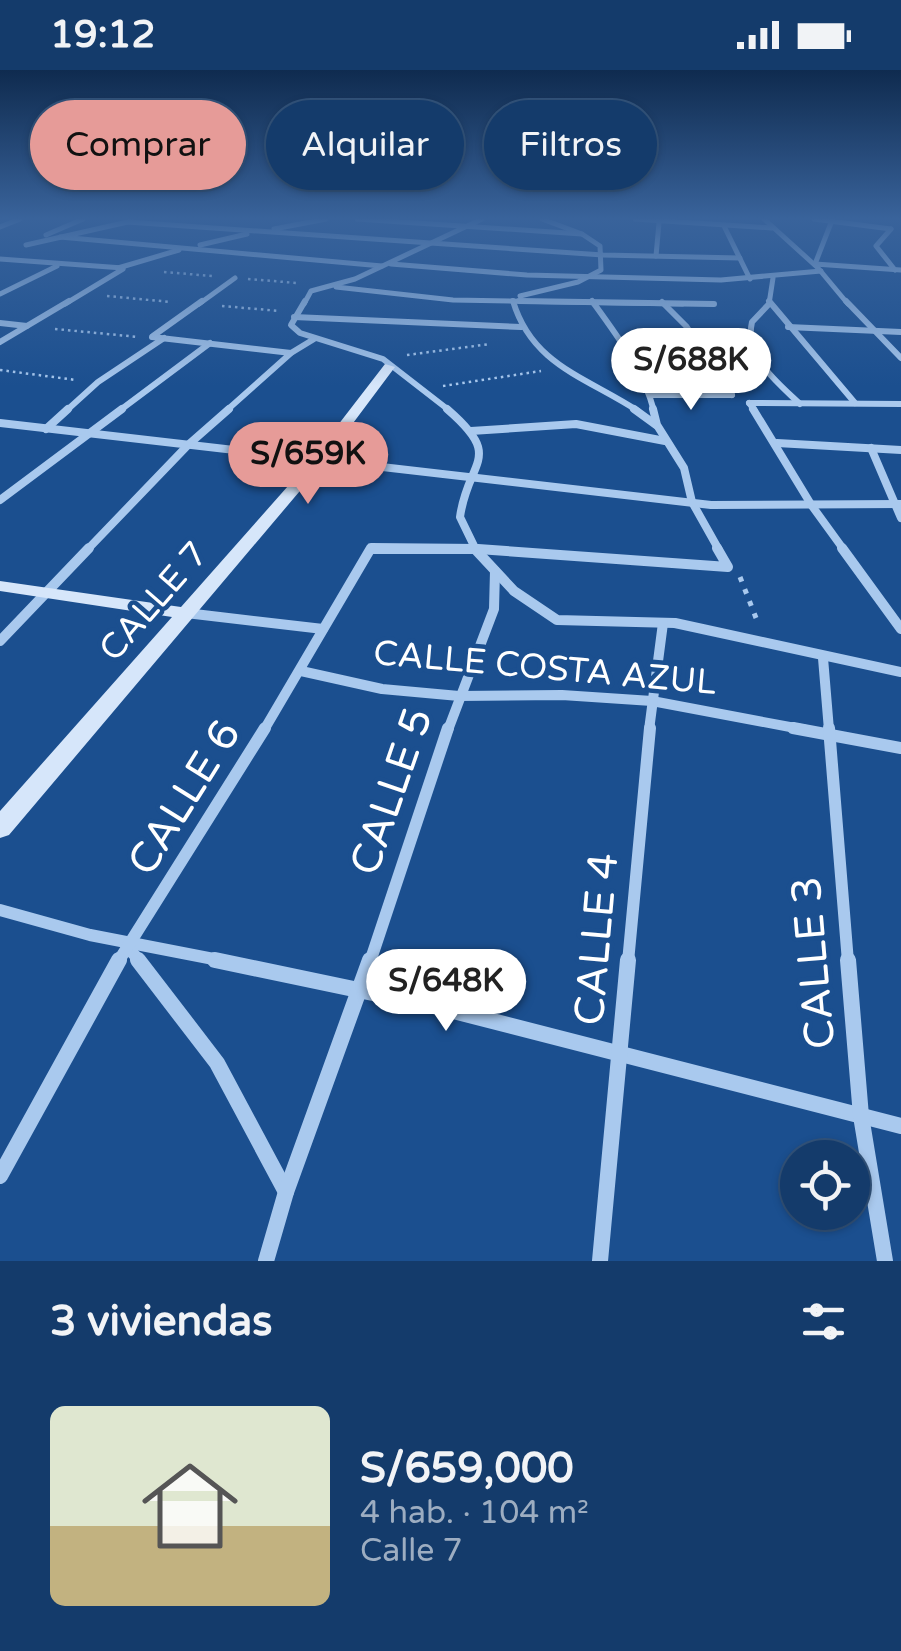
<!DOCTYPE html>
<html lang="es">
<meta charset="utf-8">
<style>
:root{--surface:#143b6b;--page:#214673;--text:#f1f3f6;--muted:#9dadc1;--line:#33557e;--accent:#e69b98}
body{margin:0;font-family:"Varela Round",sans-serif;background:var(--page);color:var(--text);height:100vh;display:flex;flex-direction:column;font-size:38px;white-space:nowrap}
*{box-sizing:border-box;margin:0}
p{font-size:32px;color:var(--muted)}
.icon{flex:none;width:55px;height:55px;fill:none;stroke:currentColor;stroke-width:2;stroke-linecap:round;stroke-linejoin:round}
.map{position:relative;height:1191px;overflow:hidden}
.panel{display:flex;flex-direction:column;background:var(--surface);flex:1}
.panel>*{flex:none}
.banner{position:absolute;left:30px;top:30px;width:842px;height:90px;display:flex;gap:20px}
.tools{position:absolute;left:780px;top:1070px;display:grid;gap:20px}
.tools a{display:grid;place-items:center;width:90px;height:90px;border-radius:50%;background:var(--surface);box-shadow:0 2px 8px #0004,0 0 0 2px var(--line);font-size:50px}
.price{position:absolute;translate:-50% -85px;padding:0 22px;border-radius:35px;background:#fff;color:#222;font-size:32px;line-height:65px;filter:drop-shadow(0 2px 5px #0008)}
.price::after{content:'';position:absolute;left:50%;top:60px;width:30px;height:22px;margin-left:-15px;background:inherit;clip-path:polygon(0 0,100% 0,50% 100%)}
.price.current{background:var(--accent);color:#111}
ul{padding:0;list-style:none}
li{display:flex;align-items:center;gap:30px;height:250px;padding:0 50px}
li span{display:grid;place-items:center;flex:none;width:280px;height:200px;border-radius:15px;color:#555}
li>.icon{margin-inline-start:auto}
span .icon{width:120px;height:120px;fill:#fffc;stroke-width:1}
li b{font-size:42px}
h2{display:flex;justify-content:space-between;align-items:center;height:120px;padding:0 50px;font-size:42px}
.tag{padding:0 35px;border-radius:45px;background:var(--surface);box-shadow:0 2px 8px #0004,0 0 0 2px var(--line);font-size:35px;line-height:90px}
.tag.current{background:var(--accent);color:#111}
.status{display:flex;justify-content:space-between;align-items:center;height:70px;padding:0 50px;background:var(--surface);direction:ltr}
.status svg{height:28px;fill:currentColor}
.map>svg:first-child{display:block}
</style>
<div class="status"><b>19:12</b><svg viewBox="0 0 49 12"><path d="M0 12V9h3v3zM5 12V6h3v6zM10 12V3h3v9zM15 12V0h3v12zM26 1h20v11H26zM47 4h2v5h-2z"/></svg></div>
<div class="map">
<svg width="901" height="1191" viewBox="0 0 901 1191">
<rect width="100%" height="100%" fill="#1b4f8f"/>
<g fill="none" stroke-linecap="round" stroke-linejoin="round">
<g stroke="#a9c9ee" stroke-width="2.5" stroke-dasharray="2.5 4" stroke-linecap="butt">
<path d="M 164,202 L 212,206"/>
<path d="M 248,209 L 297,213"/>
<path d="M 107,226 L 171,232"/>
<path d="M 222,236 L 280,241"/>
<path d="M 55,259 L 138,267"/>
<path d="M 407,285 L 490,274"/>
<path d="M 0,300 L 76,310"/>
<path d="M 443,316 L 541,301"/>
</g>
<path stroke="#a9c9ee" stroke-width="5" stroke-dasharray="5 8" stroke-linecap="butt" d="M 740,507 L 758,553"/>
<g stroke="#a9c9ee" stroke-width="5">
<path d="M 357,149 L 582,164"/>
<path d="M 635,149 L 772,158"/>
<path d="M 764,149 L 818,198 L 848,234"/>
<path d="M 814,149 L 891,159"/>
<path d="M 128,152 L 603,185 L 740,188"/>
<path d="M 831,153 L 815,194 L 901,200"/>
<path d="M 724,156 L 750,209"/>
<path d="M 0,157 L 20,149"/>
<path d="M 274,159 L 326,149"/>
<path d="M 891,159 L 876,176 L 895,200"/>
<path d="M 46,165 L 83,149"/>
<path d="M 60,167 L 382,196"/>
<path d="M 26,175 L 132,151"/>
<path d="M 200,175 L 247,164"/>
<path d="M 656,186 L 659,153"/>
<path d="M 0,189 L 123,198"/>
<path d="M 391,194 L 527,205 L 721,210 L 821,201"/>
<path d="M 118,198 L 179,180"/>
<path d="M 336,217 L 453,230 L 683,234"/>
<path d="M 0,224 L 57,196"/>
<path d="M 520,226 L 578,212 L 601,200 L 600,176 L 582,164 L 542,149"/>
<path d="M 65,234 L 123,199"/>
<path d="M 199,234 L 235,208"/>
<path d="M 304,234 L 311,221 L 355,209 L 482,149"/>
<path d="M 769,234 L 773,208"/>
</g>
<g stroke="#a9c9ee" stroke-width="6">
<path d="M 305,231 L 291,255 L 300,263 L 383,289 L 450,341"/>
<path d="M 513,231 C 532,295 586,307 638,341"/>
<path d="M 519,231 L 714,234"/>
<path d="M 592,231 C 616,264 644,301 654,341"/>
<path d="M 769,231 L 855,333"/>
<path d="M 846,231 L 901,288"/>
<path d="M 662,232 L 686,256 L 732,325"/>
<path d="M 769,234 L 752,252 C 744,287 777,312 800,334"/>
<path d="M 294,247 L 521,257"/>
<path d="M 0,253 L 27,256"/>
<path d="M 788,257 L 901,262"/>
<path d="M 153,266 L 202,231"/>
<path d="M 152,267 L 291,283"/>
<path d="M 0,272 L 69,231"/>
<path d="M 650,325 L 732,325"/>
<path d="M 749,333 L 755,341"/>
<path d="M 749,333 L 901,334"/>
<path d="M 66,341 L 98,312 L 164,268"/>
<path d="M 119,341 L 210,273"/>
<path d="M 226,341 L 291,283 L 314,269"/>
</g>
<g stroke="#a9c9ee" stroke-width="8">
<path d="M 447,339 C 505,389 468,389 460,447 L 476,480"/>
<path d="M 634,339 L 656,355"/>
<path d="M 653,339 L 657,355 L 684,398 L 692,432 L 719,480"/>
<path d="M 753,339 L 812,436 L 844,480"/>
<path d="M 0,353 L 711,435 L 901,434"/>
<path d="M 46,359 L 68,339"/>
<path d="M 471,361 L 576,354 L 665,371"/>
<path d="M 777,373 L 901,380"/>
<path d="M 871,378 L 901,448"/>
<path d="M 0,430 L 122,339"/>
<path d="M 87,480 L 188,375 L 229,339"/>
<path d="M 370,480 L 497,480"/>
</g>
<g stroke="#a9c9ee" stroke-width="10">
<path d="M 474,478 L 514,521 L 557,550 L 675,553 L 901,602"/>
<path d="M 842,478 L 901,559"/>
<path d="M 186,543 L 323,559"/>
<path d="M 0,571 L 89,478"/>
<path d="M 823,588 L 829,660"/>
<path d="M 301,601 L 382,619 L 459,626 L 562,625 L 652,631 L 806,660"/>
<path d="M 264,660 L 371,478 L 478,479 L 728,497 L 717,478"/>
<path d="M 448,660 L 494,539 L 495,501"/>
<path d="M 649,660 L 663,553"/>
</g>
<g stroke="#a9c9ee" stroke-width="12">
<path d="M 793,658 L 901,678"/>
<path d="M 829,658 L 848,892"/>
<path d="M 0,840 L 90,865 L 229,892"/>
<path d="M 127,877 L 141,892"/>
<path d="M 118,892 L 265,658"/>
<path d="M 370,892 L 448,658"/>
<path d="M 628,892 L 650,658"/>
</g>
<g stroke="#a9c9ee" stroke-width="16">
<path d="M 138,890 L 217,993 L 286,1122"/>
<path d="M 215,890 L 430,935 L 901,1056"/>
<path d="M 848,890 L 861,1046 L 885,1191"/>
<path d="M 0,1106 L 119,890"/>
<path d="M 266,1191 L 286,1122 L 370,890"/>
<path d="M 600,1191 L 628,890"/>
</g>
<path fill="#d6e6fa" fill-rule="evenodd" d="M 385,294 L 395,297 L 321,396 L 9,765 L 0,768 L 0,741 L 172,547 L 0,521 L 0,511 L 181,537 L 311,390 Z"/>
</g>
<linearGradient id="sky" x2="0" y2="1"><stop stop-color="#0f2b4f"/><stop offset="0.47" stop-color="#39639b"/><stop offset="1" stop-color="#39639b" stop-opacity="0"/></linearGradient>
<rect width="901" height="316" fill="url(#sky)"/>
<g text-anchor="middle" stroke-width="9" stroke-linejoin="round" paint-order="stroke">
<g font-size="35" fill="#fff" stroke="#1b4f8f">
<text transform="translate(153 531) rotate(-49)" y="12">CALLE 7</text>
<text transform="translate(545 597) rotate(5)" y="12">CALLE COSTA AZUL</text>
</g>
<g font-size="42" fill="#fff" stroke="#1b4f8f">
<text transform="translate(390 721) rotate(-71)" y="15">CALLE 5</text>
<text transform="translate(183 727) rotate(-58)" y="15">CALLE 6</text>
<text transform="translate(595 869) rotate(-85)" y="15">CALLE 4</text>
<text transform="translate(812 893) rotate(-95)" y="15">CALLE 3</text>
</g>
</g>
</svg>
<div class="tools">
<a><svg class="icon" aria-label="locate" viewBox="0 0 24 24"><circle cx="12" cy="12" r="6"/><path d="M12 2v4M12 18v4M2 12h4M18 12h4"/></svg></a>
</div>
<b class="price" style="left:691px;top:343px">S/688K</b>
<b class="price current" style="left:308px;top:437px">S/659K</b>
<b class="price" style="left:446px;top:964px">S/648K</b>
<div class="banner">
<a class="tag current">Comprar</a>
<a class="tag">Alquilar</a>
<a class="tag">Filtros</a>
</div>
</div>
<section class="panel">
<h2>3 viviendas<svg class="icon" aria-label="filters" viewBox="0 0 24 24"><path d="M4 7h16M4 17h16"/><circle cx="9" cy="7" r="2"/><circle cx="15" cy="17" r="2"/></svg></h2>
<ul>
<li><span style="background:linear-gradient(#dfe7d0 60%,#c2b280 0)"><svg class="icon" aria-label="home" viewBox="0 0 24 24"><path d="M3 11l9-7 9 7M6 9v11h12V9"/></svg></span><div><b>S/659,000</b><p>4 hab. · 104 m²</p><p>Calle 7</p></div></li>
</ul>
</section>
